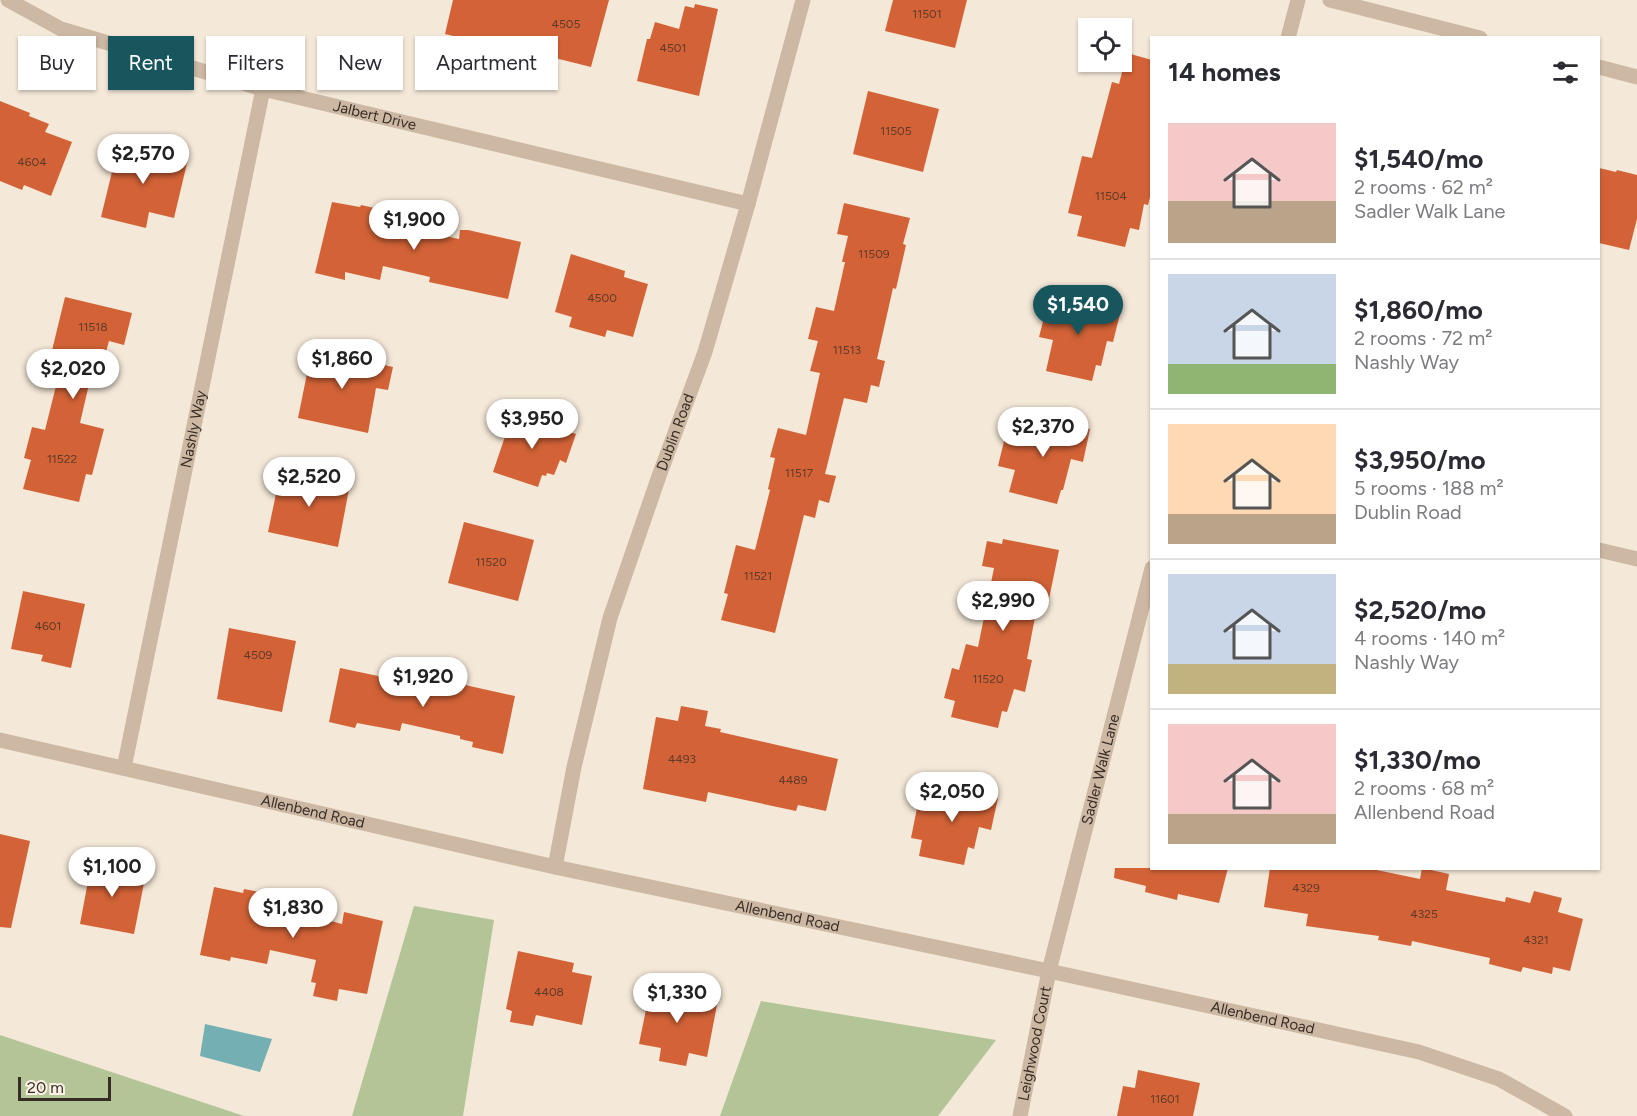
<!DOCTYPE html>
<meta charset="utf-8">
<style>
:root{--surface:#fff;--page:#f2f2f3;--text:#2b2b33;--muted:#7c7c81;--line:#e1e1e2;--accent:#17565d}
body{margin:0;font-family:Figtree,sans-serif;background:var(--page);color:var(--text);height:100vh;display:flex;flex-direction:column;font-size:22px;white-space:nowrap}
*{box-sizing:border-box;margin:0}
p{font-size:20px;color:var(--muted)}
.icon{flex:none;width:33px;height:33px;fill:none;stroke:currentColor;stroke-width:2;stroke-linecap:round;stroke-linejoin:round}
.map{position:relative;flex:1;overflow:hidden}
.sheet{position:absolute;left:1150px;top:36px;width:450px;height:834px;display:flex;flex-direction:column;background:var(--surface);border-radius:0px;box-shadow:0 2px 4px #0004}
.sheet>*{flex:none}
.banner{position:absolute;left:18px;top:36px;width:570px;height:54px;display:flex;gap:12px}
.controls{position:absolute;left:1078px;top:18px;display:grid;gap:12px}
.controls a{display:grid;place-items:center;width:54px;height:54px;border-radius:0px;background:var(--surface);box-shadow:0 2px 4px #0004;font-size:30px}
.scale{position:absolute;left:18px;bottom:15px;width:93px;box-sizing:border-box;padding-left:6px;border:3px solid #372c26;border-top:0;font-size:16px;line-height:21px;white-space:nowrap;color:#372c26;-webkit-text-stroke:4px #fbf2e5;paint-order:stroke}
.price{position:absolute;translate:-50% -51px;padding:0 14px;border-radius:21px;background:#fff;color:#222;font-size:20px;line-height:39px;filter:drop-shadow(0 2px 3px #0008)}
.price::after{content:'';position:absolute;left:50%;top:36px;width:18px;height:14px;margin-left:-9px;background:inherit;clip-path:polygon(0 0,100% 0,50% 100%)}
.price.on{background:var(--accent);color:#fff}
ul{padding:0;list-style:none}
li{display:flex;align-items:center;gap:18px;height:150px;padding:0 18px}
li+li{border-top:2px solid var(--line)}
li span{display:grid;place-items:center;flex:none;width:168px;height:120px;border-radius:0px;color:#555}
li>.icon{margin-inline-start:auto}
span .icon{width:72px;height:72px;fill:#fffc;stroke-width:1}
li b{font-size:26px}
h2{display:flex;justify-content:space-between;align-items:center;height:72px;padding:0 18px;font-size:26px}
.tag{padding:0 21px;border-radius:0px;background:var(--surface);box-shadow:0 2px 4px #0004;font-size:21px;line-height:54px}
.tag.on{background:var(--accent);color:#fff}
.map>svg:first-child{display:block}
</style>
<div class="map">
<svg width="1637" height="1116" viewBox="0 0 1637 1116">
<rect width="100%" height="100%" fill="#f4e8d8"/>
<g fill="#b3c497">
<path d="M 414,906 L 494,920 L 463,1116 L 352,1116 Z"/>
<path d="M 761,1001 L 996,1040 L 938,1116 L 720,1116 Z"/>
<path d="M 0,1035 L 244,1116 L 0,1116 Z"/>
</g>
<path fill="#74afb4" d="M 205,1024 L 272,1039 L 260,1072 L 200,1056 Z"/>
<g fill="#d36337">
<path d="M 453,0 L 609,0 L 591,67 L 479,39 L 478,42 L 445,34 Z"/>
<path d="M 893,0 L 967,0 L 955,48 L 885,31 Z"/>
<path d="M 695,4 L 718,9 L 699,96 L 637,81 L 647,39 L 650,39 L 655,22 L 679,29 L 685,6 L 694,8 Z"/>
<path d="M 1127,53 L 1152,60 L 1152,189 L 1148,205 L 1144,204 L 1139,230 L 1130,228 L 1125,247 L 1077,236 L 1082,216 L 1068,213 L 1082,156 L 1092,158 L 1112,82 L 1119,84 Z"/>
<path d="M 868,91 L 939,109 L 923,172 L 853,154 Z"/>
<path d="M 0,101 L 30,113 L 29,116 L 49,124 L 45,132 L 72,142 L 51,196 L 24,185 L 22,190 L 0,181 Z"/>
<path d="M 119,143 L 188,159 L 174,218 L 149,212 L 146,228 L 101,217 Z"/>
<path d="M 1599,168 L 1616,172 L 1617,170 L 1637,175 L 1637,219 L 1629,250 L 1599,243 Z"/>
<path d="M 332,202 L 360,207 L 361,205 L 379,209 L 381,205 L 413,212 L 409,228 L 459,239 L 460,230 L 468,230 L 521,242 L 508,299 L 429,282 L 430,277 L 383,266 L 380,280 L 345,272 L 345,280 L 315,273 Z"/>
<path d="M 844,203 L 910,218 L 903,244 L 906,245 L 896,289 L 893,288 L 877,359 L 885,361 L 879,387 L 871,385 L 867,403 L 844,398 L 825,474 L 836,476 L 829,503 L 819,500 L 815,518 L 804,515 L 775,633 L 721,620 L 728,594 L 724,593 L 736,545 L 755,550 L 770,490 L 768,489 L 775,458 L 770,457 L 778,428 L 806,435 L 820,373 L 810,371 L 818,341 L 808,339 L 816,307 L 834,311 L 845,262 L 842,262 L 848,236 L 837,234 Z"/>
<path d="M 571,254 L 625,271 L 624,277 L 648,284 L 633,337 L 607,330 L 605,337 L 569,327 L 572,317 L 555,312 Z"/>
<path d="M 1056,295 L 1121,310 L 1113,342 L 1107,341 L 1101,366 L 1096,365 L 1092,381 L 1046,371 L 1053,340 L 1039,337 L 1045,314 L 1051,315 Z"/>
<path d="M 65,297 L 132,313 L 124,345 L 109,341 L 101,370 L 93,367 L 80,423 L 104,429 L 92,475 L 86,474 L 79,502 L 23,489 L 31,460 L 24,458 L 32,427 L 45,430 L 58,378 L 46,375 Z"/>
<path d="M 312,349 L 393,367 L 388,390 L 376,388 L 368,433 L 298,418 Z"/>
<path d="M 513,413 L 576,434 L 566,463 L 560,460 L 554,475 L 547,473 L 546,476 L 542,475 L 538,487 L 493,472 Z"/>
<path d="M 1029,415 L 1090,429 L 1083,462 L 1071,459 L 1063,490 L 1061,490 L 1057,504 L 1009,492 L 1015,470 L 998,466 L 1005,437 L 1023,441 Z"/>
<path d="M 281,470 L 350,484 L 338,547 L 268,532 Z"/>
<path d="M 464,522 L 534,540 L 518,601 L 448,583 Z"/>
<path d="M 1003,539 L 1059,550 L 1047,609 L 1037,607 L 1027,659 L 1032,660 L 1025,692 L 1014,689 L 1007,712 L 1002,711 L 998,728 L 951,717 L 955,701 L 944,698 L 952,668 L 959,670 L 966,644 L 978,647 L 994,568 L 982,566 L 987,541 L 1002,544 Z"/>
<path d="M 23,591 L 85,604 L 71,668 L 41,661 L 43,655 L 11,649 Z"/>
<path d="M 229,628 L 296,641 L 282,712 L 217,699 Z"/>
<path d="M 340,668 L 454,692 L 456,683 L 515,696 L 503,754 L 472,747 L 473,742 L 460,739 L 460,736 L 402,723 L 400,731 L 357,723 L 355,728 L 329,722 Z"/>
<path d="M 681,706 L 708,711 L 705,726 L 721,729 L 720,732 L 838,759 L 826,811 L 798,805 L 796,811 L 708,792 L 706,802 L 643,789 L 656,717 L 678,721 Z"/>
<path d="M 930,784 L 998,798 L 991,830 L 979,827 L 974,849 L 968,847 L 964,865 L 919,856 L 922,840 L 911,838 L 917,808 L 924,810 Z"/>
<path d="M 0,834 L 30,841 L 11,928 L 0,927 Z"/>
<path d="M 92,860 L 130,868 L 128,875 L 145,878 L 134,934 L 80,924 Z"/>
<path d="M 1115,868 L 1228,868 L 1219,903 L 1178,894 L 1177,900 L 1145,892 L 1146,886 L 1114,878 Z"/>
<path d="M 1270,868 L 1367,868 L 1420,879 L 1422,868 L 1449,874 L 1446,890 L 1505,902 L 1506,897 L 1530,903 L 1534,891 L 1562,898 L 1558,912 L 1583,919 L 1570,971 L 1553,967 L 1552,974 L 1523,967 L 1521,972 L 1489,964 L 1490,958 L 1412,941 L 1411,946 L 1378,940 L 1379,936 L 1306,926 L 1308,914 L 1264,907 Z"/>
<path d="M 214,887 L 243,893 L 244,889 L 296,899 L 293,914 L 331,921 L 342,924 L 344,912 L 383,921 L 367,994 L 339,989 L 337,1001 L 313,996 L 316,983 L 311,982 L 316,960 L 270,950 L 267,964 L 231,957 L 230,961 L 200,955 Z"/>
<path d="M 518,951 L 574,963 L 572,972 L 592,976 L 582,1025 L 536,1015 L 533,1026 L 510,1022 L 512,1011 L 506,1009 Z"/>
<path d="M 652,980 L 681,985 L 679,997 L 717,1005 L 707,1057 L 689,1053 L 686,1066 L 659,1061 L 661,1048 L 639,1044 Z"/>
<path d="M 1138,1070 L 1200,1083 L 1193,1116 L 1117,1116 L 1123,1086 L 1135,1088 Z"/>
</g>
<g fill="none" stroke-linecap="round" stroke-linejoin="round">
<g stroke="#cdb8a3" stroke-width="15">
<path id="s1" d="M 8,0 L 61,29 L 263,89 L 748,204"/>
<path d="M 1330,0 L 1480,38"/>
<path d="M 1288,38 L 1298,0"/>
<path d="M 1599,67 L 1637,77"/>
<path d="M 1599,550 L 1637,559"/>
<path id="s2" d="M 0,740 L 555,867 L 1049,971 L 1419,1052 L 1499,1079 L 1565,1116"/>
<path id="s3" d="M 124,768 L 263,89"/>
<path id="s4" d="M 555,867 L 574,767 L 610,618 L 659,476 L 705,352 L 748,204 L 803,0"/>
<path id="s5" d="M 1020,1116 L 1049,971 L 1152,568"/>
</g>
</g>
<g text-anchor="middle" stroke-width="6" stroke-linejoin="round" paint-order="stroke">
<g font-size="12" fill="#5e3a2a">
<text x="927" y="18">11501</text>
<text x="566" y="28">4505</text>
<text x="673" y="52">4501</text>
<text x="896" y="135">11505</text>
<text x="32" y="166">4604</text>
<text x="1111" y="200">11504</text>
<text x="874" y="258">11509</text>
<text x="602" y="302">4500</text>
<text x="93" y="331">11518</text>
<text x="847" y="354">11513</text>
<text x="62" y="463">11522</text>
<text x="799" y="477">11517</text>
<text x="491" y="566">11520</text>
<text x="758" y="580">11521</text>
<text x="48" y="630">4601</text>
<text x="258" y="659">4509</text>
<text x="988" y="683">11520</text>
<text x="682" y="763">4493</text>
<text x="793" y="784">4489</text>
<text x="1306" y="892">4329</text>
<text x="1424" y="918">4325</text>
<text x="1536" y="944">4321</text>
<text x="549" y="996">4408</text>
<text x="1165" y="1103">11601</text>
</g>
<g font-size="15" fill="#372c26" stroke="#fbf2e5">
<text dy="5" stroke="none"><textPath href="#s1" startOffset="386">Jalbert Drive</textPath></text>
<text dy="5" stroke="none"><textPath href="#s3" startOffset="346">Nashly Way</textPath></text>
<text dy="5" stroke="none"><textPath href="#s4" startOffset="452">Dublin Road</textPath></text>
<text dy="5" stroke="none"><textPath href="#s5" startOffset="356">Sadler Walk Lane</textPath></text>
<text dy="5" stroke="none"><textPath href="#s2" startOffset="321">Allenbend Road</textPath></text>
<text dy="5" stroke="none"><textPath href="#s2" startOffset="807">Allenbend Road</textPath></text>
<text dy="5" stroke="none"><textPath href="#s2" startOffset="1293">Allenbend Road</textPath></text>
<text dy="5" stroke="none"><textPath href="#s5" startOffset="74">Leighwood Court</textPath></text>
</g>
</g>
</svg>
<div class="controls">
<a><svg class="icon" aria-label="locate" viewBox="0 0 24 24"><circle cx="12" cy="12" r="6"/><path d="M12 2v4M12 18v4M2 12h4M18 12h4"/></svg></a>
</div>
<div class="scale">20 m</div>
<b class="price" style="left:143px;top:185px">$2,570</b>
<b class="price" style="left:414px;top:251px">$1,900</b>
<b class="price on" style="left:1078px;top:336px">$1,540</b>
<b class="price" style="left:342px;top:390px">$1,860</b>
<b class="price" style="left:73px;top:400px">$2,020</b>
<b class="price" style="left:532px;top:450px">$3,950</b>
<b class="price" style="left:1043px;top:458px">$2,370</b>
<b class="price" style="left:309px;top:508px">$2,520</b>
<b class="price" style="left:1003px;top:632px">$2,990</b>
<b class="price" style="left:423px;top:708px">$1,920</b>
<b class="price" style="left:952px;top:823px">$2,050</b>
<b class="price" style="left:112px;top:898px">$1,100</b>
<b class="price" style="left:293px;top:939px">$1,830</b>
<b class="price" style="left:677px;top:1024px">$1,330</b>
<div class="banner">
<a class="tag">Buy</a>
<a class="tag on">Rent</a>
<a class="tag">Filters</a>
<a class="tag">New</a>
<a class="tag">Apartment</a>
</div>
<section class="sheet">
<h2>14 homes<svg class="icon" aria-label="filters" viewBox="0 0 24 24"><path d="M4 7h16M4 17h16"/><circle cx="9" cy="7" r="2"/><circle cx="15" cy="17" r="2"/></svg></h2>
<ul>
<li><span style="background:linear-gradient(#f6c9c9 65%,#b9a48a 0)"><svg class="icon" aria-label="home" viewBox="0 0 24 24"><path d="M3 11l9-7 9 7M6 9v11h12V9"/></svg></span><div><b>$1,540/mo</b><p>2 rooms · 62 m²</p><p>Sadler Walk Lane</p></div></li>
<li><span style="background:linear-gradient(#c9d6e8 75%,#8fb573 0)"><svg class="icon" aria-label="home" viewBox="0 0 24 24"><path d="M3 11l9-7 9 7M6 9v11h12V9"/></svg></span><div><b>$1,860/mo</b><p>2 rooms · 72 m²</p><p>Nashly Way</p></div></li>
<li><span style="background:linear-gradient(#ffd9b3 75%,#b9a48a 0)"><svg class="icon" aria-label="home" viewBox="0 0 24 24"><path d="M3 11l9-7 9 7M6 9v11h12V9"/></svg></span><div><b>$3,950/mo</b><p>5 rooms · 188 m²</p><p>Dublin Road</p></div></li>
<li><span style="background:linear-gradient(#c9d6e8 75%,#c2b280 0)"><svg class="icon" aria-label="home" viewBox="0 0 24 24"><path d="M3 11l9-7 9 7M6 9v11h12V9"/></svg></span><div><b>$2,520/mo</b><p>4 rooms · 140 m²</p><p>Nashly Way</p></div></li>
<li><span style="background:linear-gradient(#f6c9c9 75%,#b9a48a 0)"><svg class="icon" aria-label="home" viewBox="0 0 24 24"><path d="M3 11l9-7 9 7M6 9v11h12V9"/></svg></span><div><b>$1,330/mo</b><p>2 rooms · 68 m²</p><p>Allenbend Road</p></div></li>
</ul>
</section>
</div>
